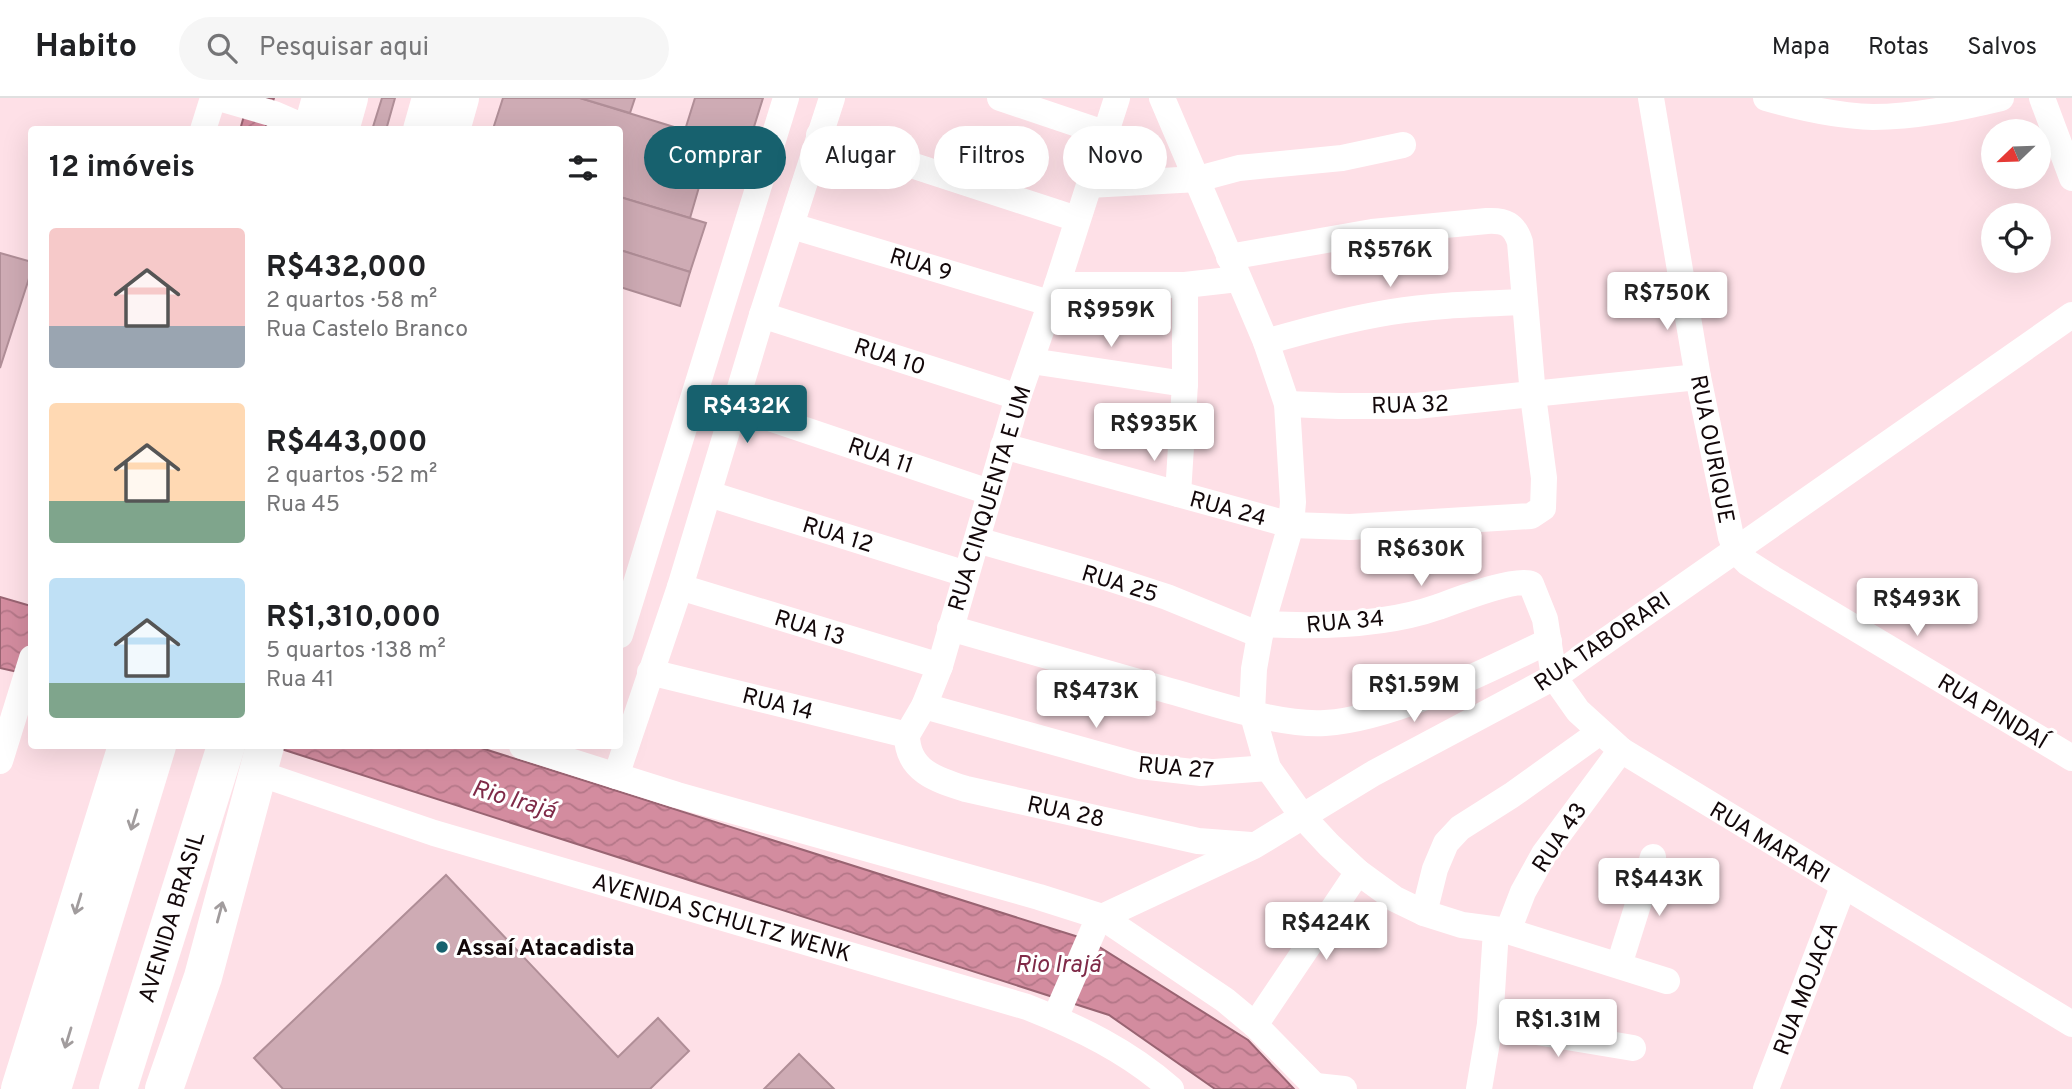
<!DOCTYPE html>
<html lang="pt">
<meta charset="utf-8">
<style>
:root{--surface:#fff;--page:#f6f6f6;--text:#202124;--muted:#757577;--line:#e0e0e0;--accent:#17616e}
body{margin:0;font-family:Overpass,sans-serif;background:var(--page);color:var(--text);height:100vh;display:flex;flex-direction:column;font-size:26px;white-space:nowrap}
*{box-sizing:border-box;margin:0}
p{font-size:23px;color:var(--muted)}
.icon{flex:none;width:38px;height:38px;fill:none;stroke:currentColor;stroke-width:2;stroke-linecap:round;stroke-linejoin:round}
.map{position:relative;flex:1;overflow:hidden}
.drawer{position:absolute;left:28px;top:28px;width:595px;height:623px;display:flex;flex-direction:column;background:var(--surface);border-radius:7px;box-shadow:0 7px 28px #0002}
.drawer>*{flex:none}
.hud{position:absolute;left:644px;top:28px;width:665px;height:63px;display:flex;gap:14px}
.needle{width:46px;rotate:247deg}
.buttons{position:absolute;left:1981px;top:21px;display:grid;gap:14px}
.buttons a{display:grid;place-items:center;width:70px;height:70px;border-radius:50%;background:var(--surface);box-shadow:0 7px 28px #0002;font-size:35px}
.price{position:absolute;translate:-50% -60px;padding:0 16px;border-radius:7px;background:#fff;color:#222;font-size:23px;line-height:46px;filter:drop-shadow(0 2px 4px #0008)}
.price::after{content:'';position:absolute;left:50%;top:42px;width:21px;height:16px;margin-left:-10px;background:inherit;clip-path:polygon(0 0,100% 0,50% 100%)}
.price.active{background:var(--accent);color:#fff}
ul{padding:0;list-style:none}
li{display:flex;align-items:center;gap:21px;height:175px;padding:0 21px}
li span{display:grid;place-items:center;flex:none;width:196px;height:140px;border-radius:7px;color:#555}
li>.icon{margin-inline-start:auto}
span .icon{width:84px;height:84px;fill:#fffc;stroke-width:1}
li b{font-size:30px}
h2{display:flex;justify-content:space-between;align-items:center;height:84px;padding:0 21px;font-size:30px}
.tag{padding:0 24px;border-radius:32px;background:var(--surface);box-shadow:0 7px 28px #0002;font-size:24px;line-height:63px}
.tag.active{background:var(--accent);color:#fff}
header{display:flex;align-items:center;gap:42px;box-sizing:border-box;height:98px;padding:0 35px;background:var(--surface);border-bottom:2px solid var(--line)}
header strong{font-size:33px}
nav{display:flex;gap:38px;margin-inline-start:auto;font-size:24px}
.search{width:490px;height:63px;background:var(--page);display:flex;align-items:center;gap:18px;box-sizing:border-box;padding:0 24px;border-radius:38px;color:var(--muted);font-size:26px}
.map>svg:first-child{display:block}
</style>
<header>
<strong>Habito</strong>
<div class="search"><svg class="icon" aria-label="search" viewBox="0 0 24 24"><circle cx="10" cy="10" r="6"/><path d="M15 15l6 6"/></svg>Pesquisar aqui</div>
<nav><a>Mapa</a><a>Rotas</a><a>Salvos</a></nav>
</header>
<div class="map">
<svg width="2072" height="991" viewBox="0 0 2072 991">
<defs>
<pattern id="water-waves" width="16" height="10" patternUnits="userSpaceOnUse" patternTransform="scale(1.75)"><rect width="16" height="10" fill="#d38c9f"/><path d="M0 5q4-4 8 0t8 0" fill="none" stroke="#b47788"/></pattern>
</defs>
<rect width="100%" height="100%" fill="#fee0e7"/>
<g fill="url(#water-waves)" stroke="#996472" stroke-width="2">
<path d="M 249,0 L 274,0 L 265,31 L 240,32 Z"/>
<path d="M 0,499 L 31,508 L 31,577 L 0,570 Z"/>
<path d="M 272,648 L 475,648 L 1088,842 L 1248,942 L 1294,991 L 1215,991 L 1109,917 Z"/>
</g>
<g fill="#ceabb4" stroke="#b08e97" stroke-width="2">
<path d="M 382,0 L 395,0 L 386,32 L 372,32 Z"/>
<path d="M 503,0 L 580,0 L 713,41 L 690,120 L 620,99 L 620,32 L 495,32 L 493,31 Z"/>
<path d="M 580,0 L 635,0 L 630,15 Z"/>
<path d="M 695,0 L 763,0 L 747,51 L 685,32 Z"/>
<path d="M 620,99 L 706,125 L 690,174 L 620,152 Z"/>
<path d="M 620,152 L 690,174 L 680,208 L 620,189 Z"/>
<path d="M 0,155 L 32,164 L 32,171 L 0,270 Z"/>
<path d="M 446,777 L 618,959 L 658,920 L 689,953 L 650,991 L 283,991 L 254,960 Z"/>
<path d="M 799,956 L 834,991 L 764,991 Z"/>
</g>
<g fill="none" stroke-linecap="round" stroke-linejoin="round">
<g stroke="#fff" stroke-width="26">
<path d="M 219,0 L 274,16 L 311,32"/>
<path d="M 1000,0 L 1107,36"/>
<path d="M 1162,0 L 1266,244 L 1287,306 L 1293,404 L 1291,427 L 1262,526 L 1254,571 L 1252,614 L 1268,670 L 1303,719 L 1329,747 L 1358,774 L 1395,801 L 1424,815 L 1462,827 L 1508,833 L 1667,883"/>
<path d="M 1651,0 L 1698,279 L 1731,439 L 1736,453 L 1748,465 L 1770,479 L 2072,660"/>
<path d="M 1766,0 C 1801,10 1836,18 1873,19 C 1915,19 1959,10 2001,0"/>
<path d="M 2042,0 L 2072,80"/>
<path d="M 203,32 L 213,0"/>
<path d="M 819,37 L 1077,121"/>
<path d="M 1089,87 L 1198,81 L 1239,70 L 1342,60 L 1403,47"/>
<path d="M 792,128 L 1049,205"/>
<path d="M 1057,187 L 1185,187 L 1238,181"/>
<path d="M 762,217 L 1018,299"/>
<path d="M 1266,244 C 1307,232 1348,221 1391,214 C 1435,207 1480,206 1524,204"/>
<path d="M 1031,263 L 1185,286"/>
<path d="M 1287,306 L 1339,308 L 1416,308 L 1698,279"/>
<path d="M 734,308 L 989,394"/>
<path d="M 1003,348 L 1291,427 L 1350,429 L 1531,418 L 1543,410 L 1544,380 L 1533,298 L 1520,144 C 1514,126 1505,122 1487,123 L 1372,134 L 1229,159"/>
<path d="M 709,396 L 966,476"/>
<path d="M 1178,396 L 1185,286 L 1185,187"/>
<path d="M 977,442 L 1096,476 L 1167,499 L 1260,537"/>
<path d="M 680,489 L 940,568"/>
<path d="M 1262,526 C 1319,529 1384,528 1438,509 C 1455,503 1516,479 1531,486 L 1545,521 L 1554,579 L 1578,613 L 1621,652 L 2072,926"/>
<path d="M 950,530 C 1023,551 1096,572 1170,593 C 1214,605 1280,628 1325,625 C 1396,620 1485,573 1549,543"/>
<path d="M 620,537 L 786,0"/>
<path d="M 650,574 L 907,637"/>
<path d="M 924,608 L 1140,668 L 1201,675 L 1268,670"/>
<path d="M 907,637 L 924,608 L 940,568 L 1018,299 L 1057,187 L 1117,0"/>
<path d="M 907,637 C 907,673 937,682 966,691 L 1198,743 L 1251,747"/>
<path d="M 522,648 L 677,697 L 1039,799 L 1102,819 L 1225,902 L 1255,927 L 1318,991"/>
<path d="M 0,663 L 32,560"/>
<path d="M 258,675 L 434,735 L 1027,909 C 1080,930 1128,953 1171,991"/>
<path d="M 616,678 L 680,489 L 762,217 L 832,0"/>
<path d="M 1424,815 L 1435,771 L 1446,745 L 1460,730 L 1512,697 L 1600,634"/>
<path d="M 1102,819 L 1254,748 L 1374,675 L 1554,579 L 2072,217"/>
<path d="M 1508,833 L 1523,794 L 1544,756 L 1621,652"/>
<path d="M 1619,867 L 1653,759"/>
<path d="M 1055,920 L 1099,819"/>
<path d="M 1490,926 L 1633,950"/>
<path d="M 1255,927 L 1358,774"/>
<path d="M 1316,988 L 1344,991"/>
<path d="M 1479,991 L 1490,926 L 1496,832"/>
<path d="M 1766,991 L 1843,789"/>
</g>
<g stroke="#fff" stroke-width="38">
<path d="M 312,32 L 321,0"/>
<path d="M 340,32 L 349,0"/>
<path d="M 422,32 L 431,0"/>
<path d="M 451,32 L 460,0"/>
<path d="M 20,991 L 127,648"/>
<path d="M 52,991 L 157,648"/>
<path d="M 118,991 L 226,648"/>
<path d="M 164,991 L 203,879 L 265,648"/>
</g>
</g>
<defs><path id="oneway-shaft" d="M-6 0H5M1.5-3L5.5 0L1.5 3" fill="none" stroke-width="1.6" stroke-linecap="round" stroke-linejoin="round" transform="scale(1.75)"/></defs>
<g stroke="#a19c9d">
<use href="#oneway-shaft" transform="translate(134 722) rotate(107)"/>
<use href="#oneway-shaft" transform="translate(78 806) rotate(107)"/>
<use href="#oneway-shaft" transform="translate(220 814) rotate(-75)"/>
<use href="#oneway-shaft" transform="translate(68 940) rotate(107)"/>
</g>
<circle fill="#17616e" stroke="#fff" stroke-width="2.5" cx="442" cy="849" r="7"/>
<g text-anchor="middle" stroke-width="6" stroke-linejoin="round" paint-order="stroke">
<g font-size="23" fill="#13080a" stroke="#fff">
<text transform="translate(921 166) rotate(17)" y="8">RUA 9</text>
<text transform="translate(890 258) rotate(18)" y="8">RUA 10</text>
<text transform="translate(1410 306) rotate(-2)" y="8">RUA 32</text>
<text transform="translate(1713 351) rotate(79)" y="8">RUA OURIQUE</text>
<text transform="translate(881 357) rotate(19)" y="8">RUA 11</text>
<text transform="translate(989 400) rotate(-73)" y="8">RUA CINQUENTA E UM</text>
<text transform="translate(1228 410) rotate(15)" y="8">RUA 24</text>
<text transform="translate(838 436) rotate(17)" y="8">RUA 12</text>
<text transform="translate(1120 485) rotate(17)" y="8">RUA 25</text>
<text transform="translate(1345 523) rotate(-5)" y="8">RUA 34</text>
<text transform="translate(810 529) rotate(17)" y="8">RUA 13</text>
<text transform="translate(1602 543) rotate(-34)" y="8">RUA TABORARI</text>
<text transform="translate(778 605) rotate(14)" y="8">RUA 14</text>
<text transform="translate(1993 613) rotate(31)" y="8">RUA PINDAÍ</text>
<text transform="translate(1176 669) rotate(5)" y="8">RUA 27</text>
<text transform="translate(1066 713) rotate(12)" y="8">RUA 28</text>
<text transform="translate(1559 739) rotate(-56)" y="8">RUA 43</text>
<text transform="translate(1770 744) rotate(31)" y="8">RUA MARARI</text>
<text transform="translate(171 819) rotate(-73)" y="8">AVENIDA BRASIL</text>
<text transform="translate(722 819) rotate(16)" y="8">AVENIDA SCHULTZ WENK</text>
<text transform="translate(1805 890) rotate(-69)" y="8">RUA MOJACA</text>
</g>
<g font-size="23" font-weight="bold" fill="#13080a" stroke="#fff" text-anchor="start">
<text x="456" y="857">Assaí Atacadista</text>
</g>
<g font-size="24" font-style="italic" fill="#7f2a48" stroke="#fff">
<text transform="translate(514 701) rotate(16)" y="8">Rio Irajá</text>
<text x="1058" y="874">Rio Irajá</text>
</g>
</g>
</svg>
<div class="buttons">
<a><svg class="needle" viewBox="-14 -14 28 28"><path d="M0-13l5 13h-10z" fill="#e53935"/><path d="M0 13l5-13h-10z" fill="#757577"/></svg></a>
<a><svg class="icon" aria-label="locate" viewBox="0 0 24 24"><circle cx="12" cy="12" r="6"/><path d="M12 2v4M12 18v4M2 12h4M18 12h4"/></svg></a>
</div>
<b class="price" style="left:1390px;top:191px">R$576K</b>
<b class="price" style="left:1667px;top:234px">R$750K</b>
<b class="price" style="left:1111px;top:251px">R$959K</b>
<b class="price active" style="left:747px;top:347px">R$432K</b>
<b class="price" style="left:1154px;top:365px">R$935K</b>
<b class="price" style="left:1421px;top:490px">R$630K</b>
<b class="price" style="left:1917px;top:540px">R$493K</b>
<b class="price" style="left:1414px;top:626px">R$1.59M</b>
<b class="price" style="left:1096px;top:632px">R$473K</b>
<b class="price" style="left:1659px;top:820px">R$443K</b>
<b class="price" style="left:1326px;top:864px">R$424K</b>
<b class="price" style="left:1558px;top:961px">R$1.31M</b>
<div class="hud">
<a class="tag active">Comprar</a>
<a class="tag">Alugar</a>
<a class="tag">Filtros</a>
<a class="tag">Novo</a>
</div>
<section class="drawer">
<h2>12 imóveis<svg class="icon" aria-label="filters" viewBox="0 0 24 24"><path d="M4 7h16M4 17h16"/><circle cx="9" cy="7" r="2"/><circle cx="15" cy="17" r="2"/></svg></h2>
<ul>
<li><span style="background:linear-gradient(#f6c9c9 70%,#9aa5b1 0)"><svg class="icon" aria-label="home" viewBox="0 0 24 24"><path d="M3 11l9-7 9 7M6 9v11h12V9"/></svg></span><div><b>R$432,000</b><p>2 quartos · 58 m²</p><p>Rua Castelo Branco</p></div></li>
<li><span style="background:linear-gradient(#ffd9b3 70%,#7fa58c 0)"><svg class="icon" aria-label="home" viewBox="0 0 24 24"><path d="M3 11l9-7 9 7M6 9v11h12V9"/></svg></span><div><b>R$443,000</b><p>2 quartos · 52 m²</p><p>Rua 45</p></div></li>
<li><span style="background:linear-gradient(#bfe0f5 75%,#7fa58c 0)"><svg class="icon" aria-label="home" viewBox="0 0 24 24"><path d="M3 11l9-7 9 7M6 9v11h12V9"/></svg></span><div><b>R$1,310,000</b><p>5 quartos · 138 m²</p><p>Rua 41</p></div></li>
</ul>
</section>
</div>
